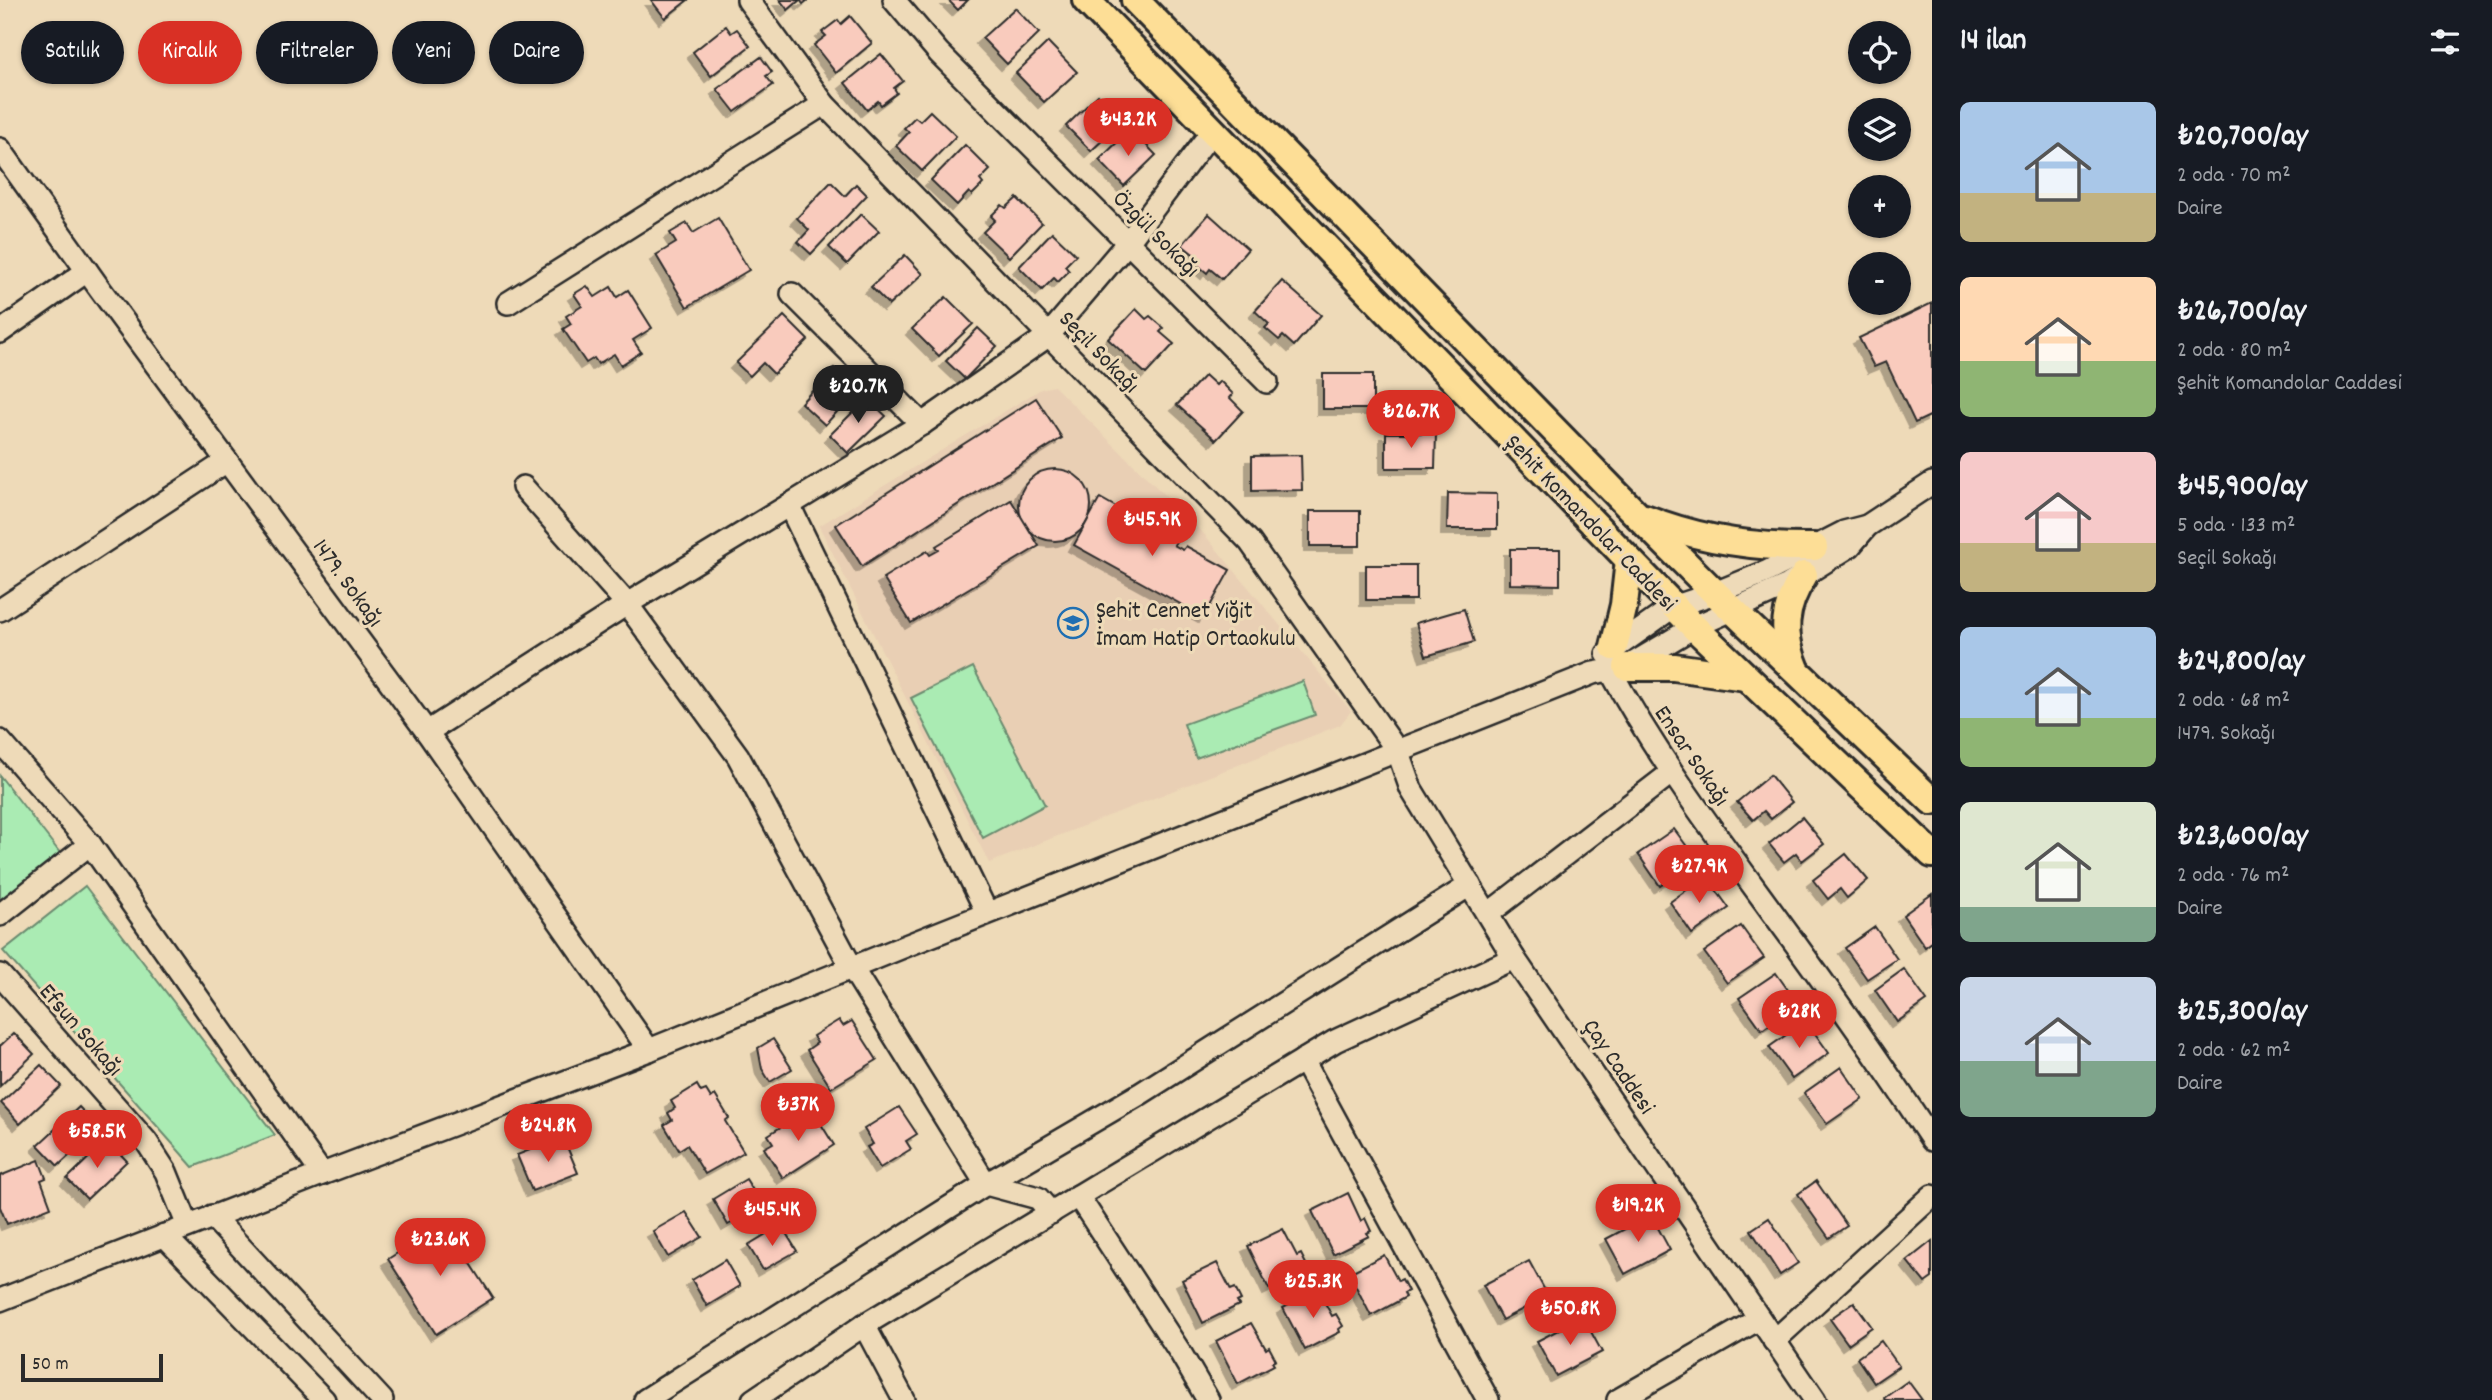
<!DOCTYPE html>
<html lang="tr">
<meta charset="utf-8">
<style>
:root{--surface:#171b24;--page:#20242c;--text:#f1f3f6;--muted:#9ea1a6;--accent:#d93025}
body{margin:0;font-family:Dekko,sans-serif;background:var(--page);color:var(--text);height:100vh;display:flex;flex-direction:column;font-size:26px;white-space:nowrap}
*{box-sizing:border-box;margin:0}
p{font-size:23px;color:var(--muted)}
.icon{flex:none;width:38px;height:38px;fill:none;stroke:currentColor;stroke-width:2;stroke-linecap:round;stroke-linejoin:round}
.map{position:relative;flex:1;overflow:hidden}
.side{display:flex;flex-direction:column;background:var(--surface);width:560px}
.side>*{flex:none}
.guide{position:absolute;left:21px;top:21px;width:665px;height:63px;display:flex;gap:14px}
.buttons{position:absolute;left:1848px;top:21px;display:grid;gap:14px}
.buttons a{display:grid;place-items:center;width:63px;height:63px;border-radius:50%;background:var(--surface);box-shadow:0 2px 5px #0004;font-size:35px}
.scale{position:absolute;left:21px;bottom:18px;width:142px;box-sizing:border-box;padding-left:7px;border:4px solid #2b2b2b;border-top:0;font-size:19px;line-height:24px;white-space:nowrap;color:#2b2b2b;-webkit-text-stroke:5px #eedab8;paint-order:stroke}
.price{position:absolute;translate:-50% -60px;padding:0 16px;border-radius:24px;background:var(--accent);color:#fff;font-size:23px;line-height:46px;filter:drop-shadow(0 2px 4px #0008)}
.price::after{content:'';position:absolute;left:50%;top:42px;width:21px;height:16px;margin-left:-10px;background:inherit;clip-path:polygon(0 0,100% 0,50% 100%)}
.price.on{background:#222;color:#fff}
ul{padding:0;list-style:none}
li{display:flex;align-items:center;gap:21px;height:175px;padding:0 28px}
li span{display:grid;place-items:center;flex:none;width:196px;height:140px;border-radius:10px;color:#555}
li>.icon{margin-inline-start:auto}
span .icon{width:84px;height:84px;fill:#fffc;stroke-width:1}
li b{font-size:30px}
h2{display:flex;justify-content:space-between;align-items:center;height:84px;padding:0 28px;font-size:30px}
.chip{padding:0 24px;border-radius:32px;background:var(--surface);box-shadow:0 2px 5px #0004;font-size:24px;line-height:63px}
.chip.on{background:var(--accent);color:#fff}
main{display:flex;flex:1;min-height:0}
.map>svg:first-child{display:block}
</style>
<main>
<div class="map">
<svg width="1932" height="1400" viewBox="0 0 1932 1400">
<defs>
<filter id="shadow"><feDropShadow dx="-6" dy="6" stdDeviation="0" flood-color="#0004"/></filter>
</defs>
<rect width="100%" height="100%" fill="#eedab8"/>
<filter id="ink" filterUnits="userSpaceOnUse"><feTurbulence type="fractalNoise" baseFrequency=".0143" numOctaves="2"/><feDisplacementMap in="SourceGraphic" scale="14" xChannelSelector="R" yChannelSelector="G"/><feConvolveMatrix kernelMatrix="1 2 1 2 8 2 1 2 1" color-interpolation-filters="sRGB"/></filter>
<g filter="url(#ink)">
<path fill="#e9cfb4" d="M 1054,386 L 1204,534 L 1351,711 L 1340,725 L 989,863 L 819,526 L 1041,389 Z"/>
<g fill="#aaebb3" stroke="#6a8b6f" stroke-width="2">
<path d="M 973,667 L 1045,805 L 983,838 L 911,698 Z"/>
<path d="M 1303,681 L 1315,715 L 1196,758 L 1184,724 Z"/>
<path d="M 0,776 L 64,858 L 0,910 Z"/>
<path d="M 85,886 L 275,1135 L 193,1167 L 3,951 Z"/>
</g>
<g fill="#f9cbbd" stroke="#2b2b2b" stroke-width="2" filter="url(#shadow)">
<path d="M 651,0 L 688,0 L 665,18 Z"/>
<path d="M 780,0 L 808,0 L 803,4 L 800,0 L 788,10 Z"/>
<path d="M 948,0 L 968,0 L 958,10 Z"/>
<path d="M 1015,8 L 1039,33 L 1007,64 L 982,38 Z"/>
<path d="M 850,16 L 872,43 L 836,73 L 814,45 L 826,36 L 822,32 L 838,20 L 841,24 Z"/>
<path d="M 726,26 L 731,33 L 737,29 L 750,46 L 711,76 L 693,52 Z"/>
<path d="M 1048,42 L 1077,72 L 1044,102 L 1016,73 Z"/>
<path d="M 881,54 L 903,81 L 894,88 L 897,93 L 881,105 L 878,101 L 867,110 L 845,83 Z"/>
<path d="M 761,57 L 772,72 L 766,76 L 773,85 L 735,112 L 717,89 Z"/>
<path d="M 1098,95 L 1123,121 L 1091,151 L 1066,126 Z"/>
<path d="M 930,111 L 956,136 L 922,171 L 896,146 L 909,132 L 904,128 L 915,117 L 920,121 Z"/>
<path d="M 1131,129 L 1156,155 L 1124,186 L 1099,160 Z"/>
<path d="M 965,145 L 990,170 L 980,180 L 983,184 L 972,195 L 969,192 L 957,205 L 931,180 Z"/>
<path d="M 831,182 L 845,196 L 856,184 L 867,195 L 811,254 L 798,242 L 809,230 L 797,218 Z"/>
<path d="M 1017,198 L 1042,223 L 1009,257 L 983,232 L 995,220 L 991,216 L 1002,205 L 1006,208 Z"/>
<path d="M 861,214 L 879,231 L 847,264 L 829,247 Z"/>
<path d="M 1209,214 L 1248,249 L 1222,279 L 1210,269 L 1207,273 L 1193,261 L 1197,257 L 1182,245 Z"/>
<path d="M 718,218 L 749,270 L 687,307 L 656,255 L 676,243 L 670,233 L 687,223 L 693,233 Z"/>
<path d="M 1052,232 L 1076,255 L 1065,266 L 1069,271 L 1058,282 L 1054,278 L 1042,290 L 1019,267 Z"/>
<path d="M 905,255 L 923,274 L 889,305 L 871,287 Z"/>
<path d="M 1282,281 L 1321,315 L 1294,346 L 1283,336 L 1279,340 L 1265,328 L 1269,324 L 1255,311 Z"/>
<path d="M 587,286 L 595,297 L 611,287 L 617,297 L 628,290 L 652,328 L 633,340 L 641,352 L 621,365 L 614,354 L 598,364 L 594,358 L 586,363 L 563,329 L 571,324 L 566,316 L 582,306 L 574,294 Z"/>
<path d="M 946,297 L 973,324 L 939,356 L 912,329 Z"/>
<path d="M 1932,303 L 1932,415 L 1915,423 L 1886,362 L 1874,367 L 1859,338 Z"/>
<path d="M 1136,309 L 1146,319 L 1150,316 L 1164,328 L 1160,332 L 1174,344 L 1146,374 L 1108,339 Z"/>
<path d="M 784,316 L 808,340 L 774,374 L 763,363 L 750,376 L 736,363 Z"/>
<path d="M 978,328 L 997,346 L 965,379 L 946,361 Z"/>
<path d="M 834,368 L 857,390 L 825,425 L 801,403 Z"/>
<rect x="1323" y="374" width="50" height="35"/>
<path d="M 1205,375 L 1216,385 L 1220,381 L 1233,394 L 1230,398 L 1243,411 L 1216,440 L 1177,405 Z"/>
<path d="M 867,398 L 886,416 L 848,453 L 830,435 Z"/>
<path d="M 1036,398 L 1062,438 L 862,566 L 836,525 Z"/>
<path d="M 1386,433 L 1436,433 L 1435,468 L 1386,468 Z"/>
<path d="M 1301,455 L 1302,490 L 1252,491 L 1252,456 Z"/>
<circle cx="1055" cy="505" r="36"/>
<path d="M 1448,493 L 1497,494 L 1497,529 L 1447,529 Z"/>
<path d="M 1100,498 L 1176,541 L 1174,545 L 1183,550 L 1186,546 L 1230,570 L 1204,617 L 1074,545 Z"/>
<path d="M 1011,500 L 1039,546 L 911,623 L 883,578 L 927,551 L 930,555 L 939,550 L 936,546 Z"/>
<rect x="1310" y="511" width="50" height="35"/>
<path d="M 1510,549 L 1560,549 L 1560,585 L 1510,584 Z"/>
<rect x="1366" y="565" width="50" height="35"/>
<path d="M 1464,609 L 1474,642 L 1426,656 L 1416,623 Z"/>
<path d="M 1770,775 L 1792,802 L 1771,819 L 1764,811 L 1753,820 L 1737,802 Z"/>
<path d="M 1802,817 L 1824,844 L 1802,861 L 1796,853 L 1784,862 L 1769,844 Z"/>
<path d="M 1674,829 L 1697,860 L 1660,886 L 1638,854 Z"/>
<path d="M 1846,854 L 1868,880 L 1847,898 L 1840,889 L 1828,899 L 1813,880 Z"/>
<path d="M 1706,876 L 1729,908 L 1692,934 L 1670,902 Z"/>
<path d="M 1932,894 L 1932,942 L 1925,947 L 1903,915 Z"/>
<path d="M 1741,926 L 1764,958 L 1727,983 L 1704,952 Z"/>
<path d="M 1875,927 L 1897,959 L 1867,979 L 1845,948 Z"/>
<path d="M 1904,969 L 1927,1001 L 1897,1022 L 1875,990 Z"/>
<path d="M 1776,973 L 1798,1004 L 1762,1030 L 1739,998 Z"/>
<path d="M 839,1020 L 843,1026 L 852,1021 L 877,1060 L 831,1088 L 807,1050 L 817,1043 L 813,1036 Z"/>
<path d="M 1806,1021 L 1829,1053 L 1792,1079 L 1769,1047 Z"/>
<path d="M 14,1033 L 34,1054 L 0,1086 L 0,1046 Z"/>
<path d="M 773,1039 L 792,1069 L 770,1082 L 762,1069 L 758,1048 Z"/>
<path d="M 41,1065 L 61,1086 L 20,1124 L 1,1103 Z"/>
<path d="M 1841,1067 L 1863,1099 L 1827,1124 L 1804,1093 Z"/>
<path d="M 697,1085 L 701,1092 L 706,1090 L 711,1098 L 715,1095 L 729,1118 L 725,1121 L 744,1152 L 705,1174 L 687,1145 L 679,1150 L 664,1125 L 672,1120 L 668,1113 L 675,1108 L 671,1101 Z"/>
<path d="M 79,1107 L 99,1128 L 58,1166 L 38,1145 Z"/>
<path d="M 899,1107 L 917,1134 L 906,1141 L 911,1149 L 880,1168 L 867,1147 L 873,1144 L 864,1129 Z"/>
<path d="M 811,1108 L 834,1145 L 783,1178 L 764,1148 L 773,1143 L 768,1135 Z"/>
<path d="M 563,1137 L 578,1173 L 532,1191 L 517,1155 Z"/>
<path d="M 107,1140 L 127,1161 L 87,1199 L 67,1179 Z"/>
<path d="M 39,1160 L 46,1178 L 41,1180 L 51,1207 L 7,1224 L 0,1207 L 0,1176 Z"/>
<path d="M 746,1179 L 762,1205 L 728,1225 L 713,1199 Z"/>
<path d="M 1816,1181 L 1847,1226 L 1829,1238 L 1798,1194 Z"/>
<path d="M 1348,1193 L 1361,1221 L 1365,1218 L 1371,1231 L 1367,1233 L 1369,1236 L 1333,1254 L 1312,1211 Z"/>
<path d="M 686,1212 L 702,1237 L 668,1257 L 653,1231 Z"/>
<path d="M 1651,1215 L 1670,1250 L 1625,1274 L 1606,1239 Z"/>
<path d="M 1769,1218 L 1798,1263 L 1780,1275 L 1751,1230 Z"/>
<path d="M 445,1223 L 493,1298 L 436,1334 L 388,1259 Z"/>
<path d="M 781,1225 L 797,1251 L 763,1270 L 748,1245 Z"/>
<path d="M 1283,1229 L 1297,1256 L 1301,1254 L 1307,1266 L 1303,1268 L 1304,1272 L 1269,1289 L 1248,1246 Z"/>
<path d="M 1932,1241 L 1932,1278 L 1925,1283 L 1907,1261 Z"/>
<path d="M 1384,1255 L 1398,1281 L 1402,1279 L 1408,1291 L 1404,1293 L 1406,1297 L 1371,1316 L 1349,1273 Z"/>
<path d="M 725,1260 L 740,1286 L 707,1306 L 692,1280 Z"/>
<path d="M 1529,1261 L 1548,1296 L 1502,1320 L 1483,1285 Z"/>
<path d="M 1217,1263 L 1231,1290 L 1235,1288 L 1241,1300 L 1237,1302 L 1239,1305 L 1203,1323 L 1182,1280 Z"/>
<path d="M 1318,1290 L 1332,1316 L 1336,1314 L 1343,1326 L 1339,1329 L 1340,1332 L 1305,1350 L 1283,1308 Z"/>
<path d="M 1854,1302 L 1872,1327 L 1848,1344 L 1830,1319 Z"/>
<path d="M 1583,1317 L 1602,1352 L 1556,1376 L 1537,1341 Z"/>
<path d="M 1251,1323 L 1266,1349 L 1269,1347 L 1276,1360 L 1272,1362 L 1274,1365 L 1238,1384 L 1216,1341 Z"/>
<path d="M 1881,1341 L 1899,1366 L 1874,1383 L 1857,1358 Z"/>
<path d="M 1908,1381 L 1922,1400 L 1885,1400 L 1884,1398 Z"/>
</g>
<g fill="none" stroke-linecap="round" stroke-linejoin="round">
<g stroke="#2b2b2b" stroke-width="26">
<g id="minor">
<path d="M 748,0 L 824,104 L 1250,542 L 1398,752 L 1411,789 L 1514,958 L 1815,1400"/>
<path d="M 894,0 L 939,53 L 1267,382"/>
<path d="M 0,149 L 100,289 L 427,732 L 649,1050"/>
<path d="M 792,294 L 922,424"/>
<path d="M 508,303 L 824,104"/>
<path d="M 0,332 L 87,271"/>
<path d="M 523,487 L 627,604 L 738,756 L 852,968 L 986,1184 L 1038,1198 L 1051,1213"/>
<path d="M 789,505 L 987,913"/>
<path d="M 0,610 L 227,461"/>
<path d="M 1607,654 L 1673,607 L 1715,593 L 1766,572 L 1844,532 L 1867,526"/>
<path d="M 1610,670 C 1656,755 1713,831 1770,909 C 1826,985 1880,1061 1932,1140"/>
<path d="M 427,732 L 627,604 L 922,424 L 1048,336 L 1129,241 L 1213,130"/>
<path d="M 0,741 L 90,844 L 322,1174"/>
<path d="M 1488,914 L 1671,773"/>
<path d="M 0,915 L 90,844"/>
<path d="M 0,975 L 146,1141 L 166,1172 L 188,1226"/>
<path d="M 1303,1060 L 1488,1400"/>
<path d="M 1078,1196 L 1180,1352 L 1208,1400"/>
<path d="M 212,1216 L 382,1400"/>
<path d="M 164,1235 L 324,1400"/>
<path d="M 0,1300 L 322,1174 L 649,1050 L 908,945 L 1593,673 L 1627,667 L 1694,627 L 1788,585 L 1850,546 L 1867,526 L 1932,483"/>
<path d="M 864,1325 L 904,1400"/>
<path d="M 1774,1341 L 1932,1196"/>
<path d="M 645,1400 L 986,1184 L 1140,1094 L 1470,885"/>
<path d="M 753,1400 L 864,1325 L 1335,1041 L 1514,958"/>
<path d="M 1618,1400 L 1759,1319"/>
</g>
</g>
<g stroke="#2b2b2b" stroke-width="32">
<g id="major">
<path d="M 1086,0 L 1694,627 L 1932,854"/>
<path d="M 1135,0 L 1636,514 L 1715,593 L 1932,801"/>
<path d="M 1645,518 C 1700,540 1756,548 1814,547"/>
<path d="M 1614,647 L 1624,605 L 1629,560"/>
<path d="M 1627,667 L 1674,667 L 1746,677"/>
<path d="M 1796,669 C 1781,634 1783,607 1804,575"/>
</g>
</g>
<use href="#minor" stroke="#eedab8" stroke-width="21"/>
<use href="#major" stroke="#fdde96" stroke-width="26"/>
</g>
</g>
<defs>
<g id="school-ring" transform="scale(1.575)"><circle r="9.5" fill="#eedab8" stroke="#1f6fb2" stroke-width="1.5"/><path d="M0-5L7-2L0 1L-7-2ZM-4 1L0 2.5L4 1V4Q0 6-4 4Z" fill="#1f6fb2"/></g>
</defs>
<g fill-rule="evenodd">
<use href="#school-ring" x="1073" y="623"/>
</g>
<g text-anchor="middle" stroke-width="6" stroke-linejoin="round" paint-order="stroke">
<g font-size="24" fill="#2b2b2b" stroke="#eedab8">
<text transform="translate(1157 233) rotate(45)" y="8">Özgül Sokağı</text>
<text transform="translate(1100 351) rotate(46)" y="8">Seçil Sokağı</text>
<text transform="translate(1592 522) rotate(46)" y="8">Şehit Komandolar Caddesi</text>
<text transform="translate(349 582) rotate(54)" y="8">1479. Sokağı</text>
<text transform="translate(1693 755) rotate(56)" y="8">Ensar Sokağı</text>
<text transform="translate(82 1029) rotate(49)" y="8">Efsun Sokağı</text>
<text transform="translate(1620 1066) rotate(56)" y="8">Çay Caddesi</text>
</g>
<g font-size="24" fill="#2b2b2b" stroke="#eedab8" text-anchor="start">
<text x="1096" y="617">Şehit Cennet Yiğit<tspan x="1096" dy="28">İmam Hatip Ortaokulu</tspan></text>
</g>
</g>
</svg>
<div class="buttons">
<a><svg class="icon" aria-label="locate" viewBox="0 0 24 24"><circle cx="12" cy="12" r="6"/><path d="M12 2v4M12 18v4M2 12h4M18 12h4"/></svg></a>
<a><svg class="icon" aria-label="layers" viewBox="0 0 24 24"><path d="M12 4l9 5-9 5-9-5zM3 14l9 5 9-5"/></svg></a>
<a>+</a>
<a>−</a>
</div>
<div class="scale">50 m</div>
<b class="price" style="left:1128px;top:158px">₺43.2K</b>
<b class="price on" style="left:858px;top:425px">₺20.7K</b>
<b class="price" style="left:1411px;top:450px">₺26.7K</b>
<b class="price" style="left:1152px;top:558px">₺45.9K</b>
<b class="price" style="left:1699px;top:905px">₺27.9K</b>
<b class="price" style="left:1799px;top:1050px">₺28K</b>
<b class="price" style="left:798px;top:1143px">₺37K</b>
<b class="price" style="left:548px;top:1164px">₺24.8K</b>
<b class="price" style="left:97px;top:1170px">₺58.5K</b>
<b class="price" style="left:1638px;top:1244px">₺19.2K</b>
<b class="price" style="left:772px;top:1248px">₺45.4K</b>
<b class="price" style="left:440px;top:1278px">₺23.6K</b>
<b class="price" style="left:1313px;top:1320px">₺25.3K</b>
<b class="price" style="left:1570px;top:1347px">₺50.8K</b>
<div class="guide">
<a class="chip">Satılık</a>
<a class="chip on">Kiralık</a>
<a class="chip">Filtreler</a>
<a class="chip">Yeni</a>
<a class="chip">Daire</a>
</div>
</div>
<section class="side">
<h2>14 ilan<svg class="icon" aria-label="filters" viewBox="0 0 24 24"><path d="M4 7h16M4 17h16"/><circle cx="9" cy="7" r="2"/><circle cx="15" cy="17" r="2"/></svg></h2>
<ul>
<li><span style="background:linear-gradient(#a9c7e8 65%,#c2b280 0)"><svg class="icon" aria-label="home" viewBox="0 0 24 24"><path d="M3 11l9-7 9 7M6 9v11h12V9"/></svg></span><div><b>₺20,700/ay</b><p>2 oda · 70 m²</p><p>Daire</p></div></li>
<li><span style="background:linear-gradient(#ffd9b3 60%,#8fb573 0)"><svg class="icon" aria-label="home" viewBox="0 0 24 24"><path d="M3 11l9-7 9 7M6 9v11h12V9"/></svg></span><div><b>₺26,700/ay</b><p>2 oda · 80 m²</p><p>Şehit Komandolar Caddesi</p></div></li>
<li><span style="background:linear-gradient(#f6c9c9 65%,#c2b280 0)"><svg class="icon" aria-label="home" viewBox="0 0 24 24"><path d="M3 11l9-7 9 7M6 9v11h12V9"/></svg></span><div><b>₺45,900/ay</b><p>5 oda · 133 m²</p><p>Seçil Sokağı</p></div></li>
<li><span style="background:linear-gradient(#a9c7e8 65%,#8fb573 0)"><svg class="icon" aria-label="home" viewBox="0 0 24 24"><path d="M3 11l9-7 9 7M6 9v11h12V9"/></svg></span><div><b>₺24,800/ay</b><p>2 oda · 68 m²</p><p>1479. Sokağı</p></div></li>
<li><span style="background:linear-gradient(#dfe7d0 75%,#7fa58c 0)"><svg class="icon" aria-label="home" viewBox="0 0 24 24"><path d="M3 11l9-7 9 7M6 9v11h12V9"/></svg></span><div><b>₺23,600/ay</b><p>2 oda · 76 m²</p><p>Daire</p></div></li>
<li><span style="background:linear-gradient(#c9d6e8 60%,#7fa58c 0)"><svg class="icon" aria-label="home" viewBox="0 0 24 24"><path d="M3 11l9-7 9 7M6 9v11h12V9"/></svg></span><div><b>₺25,300/ay</b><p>2 oda · 62 m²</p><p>Daire</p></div></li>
</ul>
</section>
</main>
